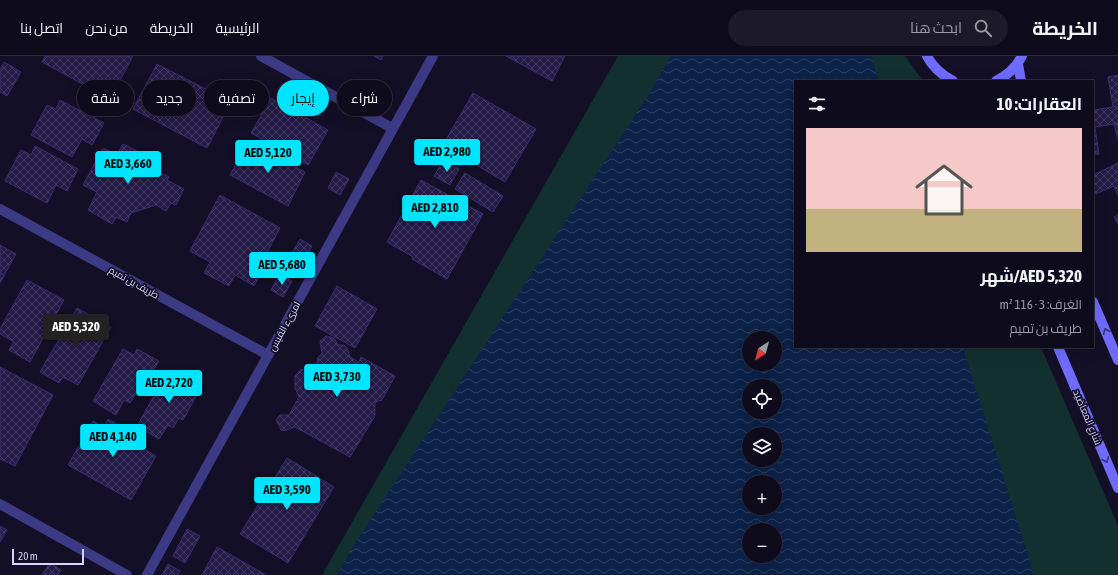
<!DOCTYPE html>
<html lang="ar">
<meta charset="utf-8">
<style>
:root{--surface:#0e0b1c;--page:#1c1929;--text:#f1f3f6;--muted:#9b9ba3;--line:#2e2b3b;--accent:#00e5ff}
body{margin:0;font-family:"Asap Condensed",Cairo,sans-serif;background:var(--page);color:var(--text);direction:rtl;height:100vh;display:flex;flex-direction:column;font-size:15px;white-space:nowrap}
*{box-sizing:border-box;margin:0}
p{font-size:13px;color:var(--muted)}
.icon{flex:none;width:22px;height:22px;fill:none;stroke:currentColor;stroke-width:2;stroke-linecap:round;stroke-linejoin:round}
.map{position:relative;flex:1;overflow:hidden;direction:ltr}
.drawer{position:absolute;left:794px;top:24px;width:300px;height:268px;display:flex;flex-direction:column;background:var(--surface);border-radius:0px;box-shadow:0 4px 16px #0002,0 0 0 1px var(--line);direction:rtl}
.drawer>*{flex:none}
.hud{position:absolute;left:12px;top:24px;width:380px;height:36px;direction:rtl;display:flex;gap:8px}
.needle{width:26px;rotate:216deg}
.controls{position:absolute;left:742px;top:275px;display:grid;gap:8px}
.controls a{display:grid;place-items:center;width:40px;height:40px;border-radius:50%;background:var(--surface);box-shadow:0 4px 16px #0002,0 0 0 1px var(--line);font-size:20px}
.scale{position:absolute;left:12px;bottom:10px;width:72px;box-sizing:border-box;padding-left:4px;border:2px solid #d9d4ff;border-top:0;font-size:11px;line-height:14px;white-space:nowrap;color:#d9d4ff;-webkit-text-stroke:3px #130f26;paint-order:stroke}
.price{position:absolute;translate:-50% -34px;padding:0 9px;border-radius:4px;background:var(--accent);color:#111;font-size:13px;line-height:26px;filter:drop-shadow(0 1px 2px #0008)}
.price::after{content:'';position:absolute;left:50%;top:24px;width:12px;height:9px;margin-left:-6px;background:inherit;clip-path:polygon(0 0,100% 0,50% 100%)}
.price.selected{background:#222;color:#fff}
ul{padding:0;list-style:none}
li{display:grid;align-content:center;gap:8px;height:212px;padding:0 12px}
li+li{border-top:1px solid var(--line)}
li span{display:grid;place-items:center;height:124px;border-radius:0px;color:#555}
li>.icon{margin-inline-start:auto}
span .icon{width:72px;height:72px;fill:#fffc;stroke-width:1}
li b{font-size:17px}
h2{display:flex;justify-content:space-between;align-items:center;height:48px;padding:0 12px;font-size:17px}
.pill{padding:0 14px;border-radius:18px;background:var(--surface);box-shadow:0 4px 16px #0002,0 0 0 1px var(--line);font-size:14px;line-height:36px}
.pill.selected{background:var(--accent);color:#111}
header{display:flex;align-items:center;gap:24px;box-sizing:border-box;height:56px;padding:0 20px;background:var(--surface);border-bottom:1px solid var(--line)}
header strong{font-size:19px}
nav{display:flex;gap:22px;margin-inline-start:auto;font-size:14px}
.search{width:280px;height:36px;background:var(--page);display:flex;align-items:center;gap:10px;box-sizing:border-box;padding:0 14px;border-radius:22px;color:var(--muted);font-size:15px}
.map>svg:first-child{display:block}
</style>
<header>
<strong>الخريطة</strong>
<div class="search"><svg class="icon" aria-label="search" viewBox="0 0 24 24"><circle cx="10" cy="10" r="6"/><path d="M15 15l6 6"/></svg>ابحث هنا</div>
<nav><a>الرئيسية</a><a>الخريطة</a><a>من نحن</a><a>اتصل بنا</a></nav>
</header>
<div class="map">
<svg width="1118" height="519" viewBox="0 0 1118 519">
<defs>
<pattern id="water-waves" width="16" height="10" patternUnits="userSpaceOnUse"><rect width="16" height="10" fill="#0c2248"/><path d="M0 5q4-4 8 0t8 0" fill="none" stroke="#2f4163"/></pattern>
<pattern id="building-cross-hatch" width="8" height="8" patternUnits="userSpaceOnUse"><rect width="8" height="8" fill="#241b47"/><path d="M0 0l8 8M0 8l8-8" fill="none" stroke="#433b63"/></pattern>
</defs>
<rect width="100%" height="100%" fill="#130f26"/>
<path fill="#12302f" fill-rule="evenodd" d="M 618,0 L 905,0 L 923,25 L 795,25 L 795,291 L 1041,291 L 1118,470 L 1118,519 L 322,519 ZM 749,282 L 775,282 L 775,308 L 749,308 ZM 749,330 L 775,330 L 775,356 L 749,356 ZM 749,378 L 775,378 L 775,404 L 749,404 ZM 749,426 L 775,426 L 775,452 L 749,452 ZM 749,474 L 775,474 L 775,500 L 749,500 Z"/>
<path fill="url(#water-waves)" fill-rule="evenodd" d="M 671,0 L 871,0 L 879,25 L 795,25 L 795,291 L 963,291 L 1034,519 L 337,519 L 354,489 L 647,41 ZM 749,282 L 775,282 L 775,308 L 749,308 ZM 749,330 L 775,330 L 775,356 L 749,356 ZM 749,378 L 775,378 L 775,404 L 749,404 ZM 749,426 L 775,426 L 775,452 L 749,452 ZM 749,474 L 775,474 L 775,500 L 749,500 Z"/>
<g fill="url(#building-cross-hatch)" stroke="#3b2d73">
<path d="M 45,0 L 133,0 L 110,43 L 42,6 Z"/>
<path d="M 374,0 L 383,0 L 381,4 Z"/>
<path d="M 506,0 L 565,0 L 552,25 Z"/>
<path d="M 4,6 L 21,16 L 7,40 L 0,36 L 0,14 Z"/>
<path d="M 157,8 L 231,46 L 207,92 L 133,53 Z"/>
<path d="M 1118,19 L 1118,84 L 1114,68 L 1095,71 L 1099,98 L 1093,99 L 1093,54 L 1113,51 L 1108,21 Z"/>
<path d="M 473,37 L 536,73 L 505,126 L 443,89 Z"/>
<path d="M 271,42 L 328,74 L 308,109 L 251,77 Z"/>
<path d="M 60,44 L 104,67 L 92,89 L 82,83 L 72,101 L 31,79 L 47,49 L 56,53 Z"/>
<path d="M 248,85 L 305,116 L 288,150 L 230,119 Z"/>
<path d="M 123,88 L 154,104 L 150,111 L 169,121 L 167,124 L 184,133 L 176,149 L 171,147 L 166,155 L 156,149 L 131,157 L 127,166 L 116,161 L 112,168 L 88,154 L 97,136 L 83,129 L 103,92 L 117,99 Z"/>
<path d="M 35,90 L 78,113 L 67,135 L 56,129 L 47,147 L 5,125 L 21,94 L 31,99 Z"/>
<path d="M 443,105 L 459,113 L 450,129 L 434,120 Z"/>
<path d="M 1118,107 L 1118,140 L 1114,130 L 1096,138 L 1093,131 L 1093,119 Z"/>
<path d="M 336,116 L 349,123 L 340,139 L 328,132 Z"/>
<path d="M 465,117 L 503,140 L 493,156 L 455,133 Z"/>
<path d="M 421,124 L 483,158 L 447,223 L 412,203 L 413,201 L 387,186 Z"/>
<path d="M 220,139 L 280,172 L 261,208 L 265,210 L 254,230 L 235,219 L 229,230 L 204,217 L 210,206 L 190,195 Z"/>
<path d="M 1118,159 L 1118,168 L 1114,161 Z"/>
<path d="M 300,183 L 312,190 L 297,217 L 285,209 Z"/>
<path d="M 0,189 L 16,198 L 0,227 Z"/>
<path d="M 280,218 L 292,225 L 283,241 L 271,234 Z"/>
<path d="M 27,224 L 64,244 L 30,306 L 9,294 L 14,286 L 0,278 L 0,273 Z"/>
<path d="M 337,230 L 377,253 L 355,292 L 315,270 Z"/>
<path d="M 77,252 L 111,271 L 78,329 L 63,321 L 59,327 L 40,316 Z"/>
<path d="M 326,280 L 334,282 L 338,289 L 344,289 L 347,292 L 350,301 L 359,306 L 361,301 L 395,320 L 382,344 L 375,346 L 375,360 L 350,401 L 295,371 L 284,375 L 281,374 L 276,364 L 280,359 L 289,359 L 299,341 L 295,332 L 295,320 L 300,314 L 316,311 L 318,301 L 322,298 L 320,285 Z"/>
<path d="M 123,293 L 134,299 L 137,293 L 159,305 L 139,339 L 136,337 L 130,347 L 124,344 L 116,359 L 93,345 Z"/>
<path d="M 0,311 L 53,339 L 15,410 L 0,403 Z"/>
<path d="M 167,317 L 177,323 L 181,317 L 202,330 L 183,364 L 179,362 L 173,372 L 168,369 L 159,383 L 137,370 Z"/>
<path d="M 108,363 L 146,384 L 142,392 L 156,400 L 131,444 L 68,409 L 93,365 L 104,371 Z"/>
<path d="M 287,402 L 334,431 L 288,507 L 240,478 Z"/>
<path d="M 0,470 L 7,474 L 0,486 Z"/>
<path d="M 187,473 L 200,480 L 185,507 L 173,500 Z"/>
<path d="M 217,491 L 266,519 L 202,519 Z"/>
<path d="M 50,507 L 61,514 L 58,519 L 42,519 Z"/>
<path d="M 168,508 L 180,515 L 178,519 L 162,519 Z"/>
</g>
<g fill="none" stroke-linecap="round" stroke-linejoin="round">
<g stroke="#3d3a85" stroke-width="10">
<path d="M 261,0 L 392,72"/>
<path d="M 0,153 L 268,299"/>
<path d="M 0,448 L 127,519"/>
<path d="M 147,519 L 433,0"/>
</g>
<g stroke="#6f6bff" stroke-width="10">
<path d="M 927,0 C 933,12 942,19 953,25"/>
<path d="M 1018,8 L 1021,25"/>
<path d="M 996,25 C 1008,19 1016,12 1022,0"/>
<path d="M 1093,246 L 1118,304"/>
<path d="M 1058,291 L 1118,432"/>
</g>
</g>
<defs><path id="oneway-chevron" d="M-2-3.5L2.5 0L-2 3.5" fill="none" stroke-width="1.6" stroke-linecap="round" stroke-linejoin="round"/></defs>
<g stroke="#38347d">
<use href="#oneway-chevron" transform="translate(1106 275) rotate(-113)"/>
<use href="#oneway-chevron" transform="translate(1106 404) rotate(67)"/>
</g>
<g text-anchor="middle" stroke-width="3.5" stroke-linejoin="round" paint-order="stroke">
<g font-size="10" fill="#d9d4ff" stroke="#130f26">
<text transform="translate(134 226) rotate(29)" y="4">طريف بن تميم</text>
<text transform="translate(284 270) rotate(-61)" y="4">امرىء القيس</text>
<text transform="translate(1088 361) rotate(67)" y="4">شارع المعاضيد</text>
</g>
</g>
</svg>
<div class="controls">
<a><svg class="needle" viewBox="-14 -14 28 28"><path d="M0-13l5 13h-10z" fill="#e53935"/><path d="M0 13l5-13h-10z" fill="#9b9ba3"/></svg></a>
<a><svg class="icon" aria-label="locate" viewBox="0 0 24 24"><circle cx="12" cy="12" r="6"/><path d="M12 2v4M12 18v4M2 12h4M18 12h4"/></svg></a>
<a><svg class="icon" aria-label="layers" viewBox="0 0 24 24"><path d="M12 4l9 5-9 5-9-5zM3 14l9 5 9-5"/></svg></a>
<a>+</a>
<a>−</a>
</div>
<div class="scale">20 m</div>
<b class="price" style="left:447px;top:117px">AED 2,980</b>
<b class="price" style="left:268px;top:118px">AED 5,120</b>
<b class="price" style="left:128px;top:129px">AED 3,660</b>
<b class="price" style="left:435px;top:173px">AED 2,810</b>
<b class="price" style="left:282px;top:230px">AED 5,680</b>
<b class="price selected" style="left:76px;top:292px">AED 5,320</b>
<b class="price" style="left:337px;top:342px">AED 3,730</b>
<b class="price" style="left:169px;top:348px">AED 2,720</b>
<b class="price" style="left:113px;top:402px">AED 4,140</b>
<b class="price" style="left:287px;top:455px">AED 3,590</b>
<div class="hud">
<a class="pill">شراء</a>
<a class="pill selected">إيجار</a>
<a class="pill">تصفية</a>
<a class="pill">جديد</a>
<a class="pill">شقة</a>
</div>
<section class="drawer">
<h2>العقارات: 10<svg class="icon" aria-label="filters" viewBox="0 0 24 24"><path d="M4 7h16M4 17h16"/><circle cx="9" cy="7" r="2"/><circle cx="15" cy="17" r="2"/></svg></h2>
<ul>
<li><span style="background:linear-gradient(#f6c9c9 65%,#c2b280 0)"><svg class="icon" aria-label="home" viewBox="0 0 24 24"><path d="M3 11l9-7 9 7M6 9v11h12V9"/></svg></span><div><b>AED 5,320/شهر</b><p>الغرف: 3 · 116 m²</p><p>طريف بن تميم</p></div></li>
</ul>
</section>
</div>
